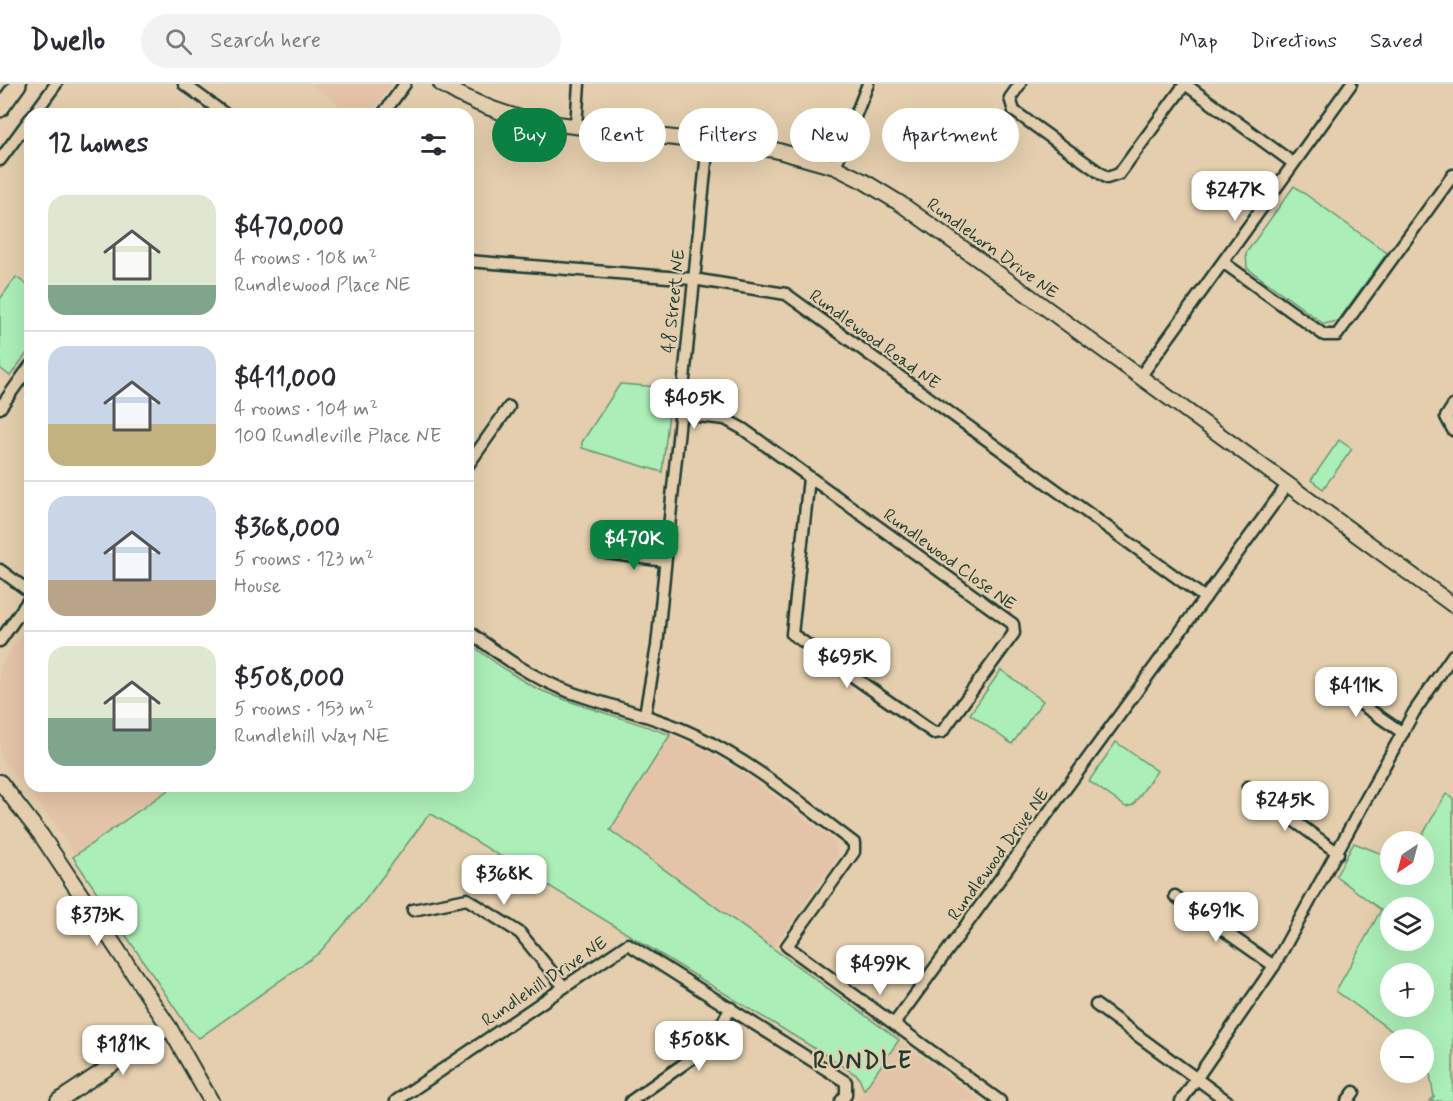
<!DOCTYPE html>
<meta charset="utf-8">
<style>
:root{--surface:#fff;--page:#f2f2f3;--text:#2b2b33;--muted:#7c7c81;--line:#e1e1e2;--accent:#0b8043}
body{margin:0;font-family:Mynerve,sans-serif;background:var(--page);color:var(--text);height:100vh;display:flex;flex-direction:column;font-size:22px;white-space:nowrap}
*{box-sizing:border-box;margin:0}
p{font-size:20px;color:var(--muted)}
.icon{flex:none;width:33px;height:33px;fill:none;stroke:currentColor;stroke-width:2;stroke-linecap:round;stroke-linejoin:round}
.map{position:relative;flex:1;overflow:hidden}
.panel{position:absolute;left:24px;top:24px;width:450px;height:684px;display:flex;flex-direction:column;background:var(--surface);border-radius:18px;box-shadow:0 6px 24px #0002}
.panel>*{flex:none}
.guide{position:absolute;left:492px;top:24px;width:570px;height:54px;display:flex;gap:12px}
.needle{width:39px;rotate:216deg}
.controls{position:absolute;left:1380px;top:747px;display:grid;gap:12px}
.controls a{display:grid;place-items:center;width:54px;height:54px;border-radius:50%;background:var(--surface);box-shadow:0 6px 24px #0002;font-size:30px}
.price{position:absolute;translate:-50% -51px;padding:0 14px;border-radius:12px;background:#fff;color:#222;font-size:20px;line-height:39px;filter:drop-shadow(0 2px 3px #0008)}
.price::after{content:'';position:absolute;left:50%;top:36px;width:18px;height:14px;margin-left:-9px;background:inherit;clip-path:polygon(0 0,100% 0,50% 100%)}
.price.current{background:var(--accent);color:#fff}
ul{padding:0;list-style:none}
li{display:flex;align-items:center;gap:18px;height:150px;padding:0 24px}
li+li{border-top:2px solid var(--line)}
li span{display:grid;place-items:center;flex:none;width:168px;height:120px;border-radius:18px;color:#555}
li>.icon{margin-inline-start:auto}
span .icon{width:72px;height:72px;fill:#fffc;stroke-width:1}
li b{font-size:26px}
h2{display:flex;justify-content:space-between;align-items:center;height:72px;padding:0 24px;font-size:26px}
.pill{padding:0 21px;border-radius:27px;background:var(--surface);box-shadow:0 6px 24px #0002;font-size:21px;line-height:54px}
.pill.current{background:var(--accent);color:#fff}
header{display:flex;align-items:center;gap:36px;box-sizing:border-box;height:84px;padding:0 30px;background:var(--surface);border-bottom:2px solid var(--line)}
header strong{font-size:28px}
nav{display:flex;gap:33px;margin-inline-start:auto;font-size:21px}
.search{width:420px;height:54px;background:var(--page);display:flex;align-items:center;gap:15px;box-sizing:border-box;padding:0 21px;border-radius:33px;color:var(--muted);font-size:22px}
.map>svg:first-child{display:block}
</style>
<header>
<strong>Dwello</strong>
<div class="search"><svg class="icon" aria-label="search" viewBox="0 0 24 24"><circle cx="10" cy="10" r="6"/><path d="M15 15l6 6"/></svg>Search here</div>
<nav><a>Map</a><a>Directions</a><a>Saved</a></nav>
</header>
<div class="map">
<svg width="1453" height="1017" viewBox="0 0 1453 1017">
<rect width="100%" height="100%" fill="#e4cead"/>
<filter id="ink" filterUnits="userSpaceOnUse"><feTurbulence type="fractalNoise" baseFrequency=".0167" numOctaves="2"/><feDisplacementMap in="SourceGraphic" scale="12" xChannelSelector="R" yChannelSelector="G"/><feConvolveMatrix kernelMatrix="1 2 1 2 8 2 1 2 1" color-interpolation-filters="sRGB"/></filter>
<g filter="url(#ink)">
<g fill="#e4c4a8">
<path d="M 311,0 L 392,0 L 370,30 L 351,30 Z"/>
<path d="M 30,539 L 30,702 L 174,702 L 75,771 L 50,733 L 0,673 L 0,582 Z"/>
<path d="M 670,651 L 709,668 L 740,687 L 836,758 L 839,772 L 773,864 L 610,746 Z"/>
<path d="M 899,956 L 981,1017 L 856,1017 Z"/>
</g>
<g fill="#aceeb7" stroke="#669676" stroke-width="1.5" fill-rule="evenodd">
<path d="M 1294,102 L 1387,169 L 1338,237 L 1324,240 L 1247,184 L 1246,169 Z"/>
<path d="M 16,193 L 30,203 L 30,265 L 10,292 L 0,284 L 0,215 Z"/>
<path d="M 620,300 L 672,304 L 662,388 L 582,364 L 582,358 Z"/>
<path d="M 1339,356 L 1352,365 L 1323,405 L 1311,396 Z"/>
<path d="M 468,559 C 491,575 513,593 538,605 C 581,624 627,634 670,651 L 610,746 L 899,956 L 864,1006 L 858,992 L 822,969 L 430,729 L 363,819 L 319,869 L 199,954 L 189,945 L 73,773 L 174,702 L 468,702 Z"/>
<path d="M 1001,586 L 1043,617 L 1012,660 L 970,630 Z"/>
<path d="M 1116,658 L 1157,687 L 1133,721 L 1126,723 L 1089,697 Z"/>
<path d="M 1446,710 L 1453,715 L 1453,1017 L 1430,1017 L 1434,1013 L 1427,973 L 1424,970 L 1424,956 L 1403,955 L 1336,907 L 1381,826 L 1336,792 L 1354,759 L 1390,773 L 1390,790 L 1424,790 L 1424,758 L 1419,757 ZM 1390,824 L 1424,824 L 1424,856 L 1390,856 ZM 1390,890 L 1424,890 L 1424,922 L 1390,922 Z"/>
</g>
<g fill="none" stroke-linecap="round" stroke-linejoin="round">
<g stroke="#1f3d34" stroke-width="15">
<g id="minor">
<path d="M 184,0 L 225,30"/>
<path d="M 1020,0 L 1010,14 L 1014,27 L 1107,94 L 1119,90 L 1185,0"/>
<path d="M 1185,0 L 1293,79"/>
<path d="M 34,30 L 56,0"/>
<path d="M 383,30 L 405,0"/>
<path d="M 576,42 L 579,0"/>
<path d="M 0,76 L 30,35"/>
<path d="M 835,83 L 868,0"/>
<path d="M 468,177 L 693,195 L 786,210 L 1205,514"/>
<path d="M 1224,179 L 1324,251 L 1337,251 L 1453,91"/>
<path d="M 1140,293 L 1351,0"/>
<path d="M 1453,322 L 1446,333 L 1453,346"/>
<path d="M 0,324 L 30,282"/>
<path d="M 681,330 L 725,335 L 743,345 L 1013,540 L 1014,549 L 942,648 L 934,649 L 792,550 L 809,394"/>
<path d="M 468,381 L 509,323"/>
<path d="M 606,469 L 665,477"/>
<path d="M 0,486 L 30,508"/>
<path d="M 468,547 C 500,571 532,594 570,608 C 612,623 655,632 695,651 C 753,678 803,721 854,759 L 854,768 L 787,862 L 894,940 L 1288,400"/>
<path d="M 0,557 L 30,514"/>
<path d="M 1326,596 L 1403,649"/>
<path d="M 645,630 L 657,562 L 708,58"/>
<path d="M 1248,703 L 1338,769"/>
<path d="M 1175,812 L 1274,882"/>
<path d="M 413,826 L 467,815 L 520,849 L 564,903"/>
<path d="M 1096,921 L 1227,1017"/>
<path d="M 894,940 L 1000,1017"/>
<path d="M 396,1017 L 628,860 L 846,998 L 846,1011 L 841,1017"/>
<path d="M 631,1017 L 708,963 L 731,924"/>
<path d="M 1181,1017 L 1274,882 L 1414,628 L 1453,571"/>
<path d="M 1347,1017 L 1354,1008"/>
</g>
</g>
<g stroke="#1f3d34" stroke-width="18">
<g id="tertiary">
<path d="M 441,0 C 470,18 499,29 532,37 L 775,66 L 835,83 L 865,98 L 901,120 L 1024,208 L 1453,521"/>
<path d="M 0,698 L 41,751 L 169,943 L 211,1017"/>
<path d="M 58,1017 L 169,943"/>
</g>
</g>
<g stroke="#1f3d34" stroke-width="20">
<path id="secondary" d="M 0,25 L 18,0"/>
</g>
<use href="#minor" stroke="#e4cead" stroke-width="10"/>
<use href="#tertiary" stroke="#e4cead" stroke-width="14"/>
<use href="#secondary" stroke="#e4cead" stroke-width="15"/>
</g>
</g>
<g text-anchor="middle" stroke-width="4.5" stroke-linejoin="round" paint-order="stroke">
<g font-size="18" fill="#1f3d34" stroke="#e4cead">
<text transform="translate(993 164) rotate(36)" y="6">Rundlehorn Drive NE</text>
<text transform="translate(673 217) rotate(-84)" y="6">48 Street NE</text>
<text transform="translate(875 255) rotate(36)" y="6">Rundlewood Road NE</text>
<text transform="translate(950 475) rotate(36)" y="6">Rundlewood Close NE</text>
<text transform="translate(998 770) rotate(-54)" y="6">Rundlewood Drive NE</text>
<text transform="translate(544 897) rotate(-34)" y="6">Rundlehill Drive NE</text>
</g>
<g font-size="24" font-weight="bold" letter-spacing="1.5" fill="#1f3d34" stroke="#e4cead">
<text x="863" y="984">RUNDLE</text>
</g>
</g>
</svg>
<div class="controls">
<a><svg class="needle" viewBox="-14 -14 28 28"><path d="M0-13l5 13h-10z" fill="#e53935"/><path d="M0 13l5-13h-10z" fill="#7c7c81"/></svg></a>
<a><svg class="icon" aria-label="layers" viewBox="0 0 24 24"><path d="M12 4l9 5-9 5-9-5zM3 14l9 5 9-5"/></svg></a>
<a>+</a>
<a>−</a>
</div>
<b class="price" style="left:1235px;top:138px">$247K</b>
<b class="price" style="left:694px;top:346px">$405K</b>
<b class="price current" style="left:634px;top:487px">$470K</b>
<b class="price" style="left:847px;top:605px">$695K</b>
<b class="price" style="left:1356px;top:634px">$411K</b>
<b class="price" style="left:1285px;top:748px">$245K</b>
<b class="price" style="left:504px;top:822px">$368K</b>
<b class="price" style="left:1216px;top:859px">$691K</b>
<b class="price" style="left:97px;top:863px">$373K</b>
<b class="price" style="left:880px;top:912px">$499K</b>
<b class="price" style="left:699px;top:988px">$508K</b>
<b class="price" style="left:123px;top:992px">$181K</b>
<div class="guide">
<a class="pill current">Buy</a>
<a class="pill">Rent</a>
<a class="pill">Filters</a>
<a class="pill">New</a>
<a class="pill">Apartment</a>
</div>
<section class="panel">
<h2>12 homes<svg class="icon" aria-label="filters" viewBox="0 0 24 24"><path d="M4 7h16M4 17h16"/><circle cx="9" cy="7" r="2"/><circle cx="15" cy="17" r="2"/></svg></h2>
<ul>
<li><span style="background:linear-gradient(#dfe7d0 75%,#7fa58c 0)"><svg class="icon" aria-label="home" viewBox="0 0 24 24"><path d="M3 11l9-7 9 7M6 9v11h12V9"/></svg></span><div><b>$470,000</b><p>4 rooms · 108 m²</p><p>Rundlewood Place NE</p></div></li>
<li><span style="background:linear-gradient(#c9d6e8 65%,#c2b280 0)"><svg class="icon" aria-label="home" viewBox="0 0 24 24"><path d="M3 11l9-7 9 7M6 9v11h12V9"/></svg></span><div><b>$411,000</b><p>4 rooms · 104 m²</p><p>100 Rundleville Place NE</p></div></li>
<li><span style="background:linear-gradient(#c9d6e8 70%,#b9a48a 0)"><svg class="icon" aria-label="home" viewBox="0 0 24 24"><path d="M3 11l9-7 9 7M6 9v11h12V9"/></svg></span><div><b>$368,000</b><p>5 rooms · 123 m²</p><p>House</p></div></li>
<li><span style="background:linear-gradient(#dfe7d0 60%,#7fa58c 0)"><svg class="icon" aria-label="home" viewBox="0 0 24 24"><path d="M3 11l9-7 9 7M6 9v11h12V9"/></svg></span><div><b>$508,000</b><p>5 rooms · 153 m²</p><p>Rundlehill Way NE</p></div></li>
</ul>
</section>
</div>
